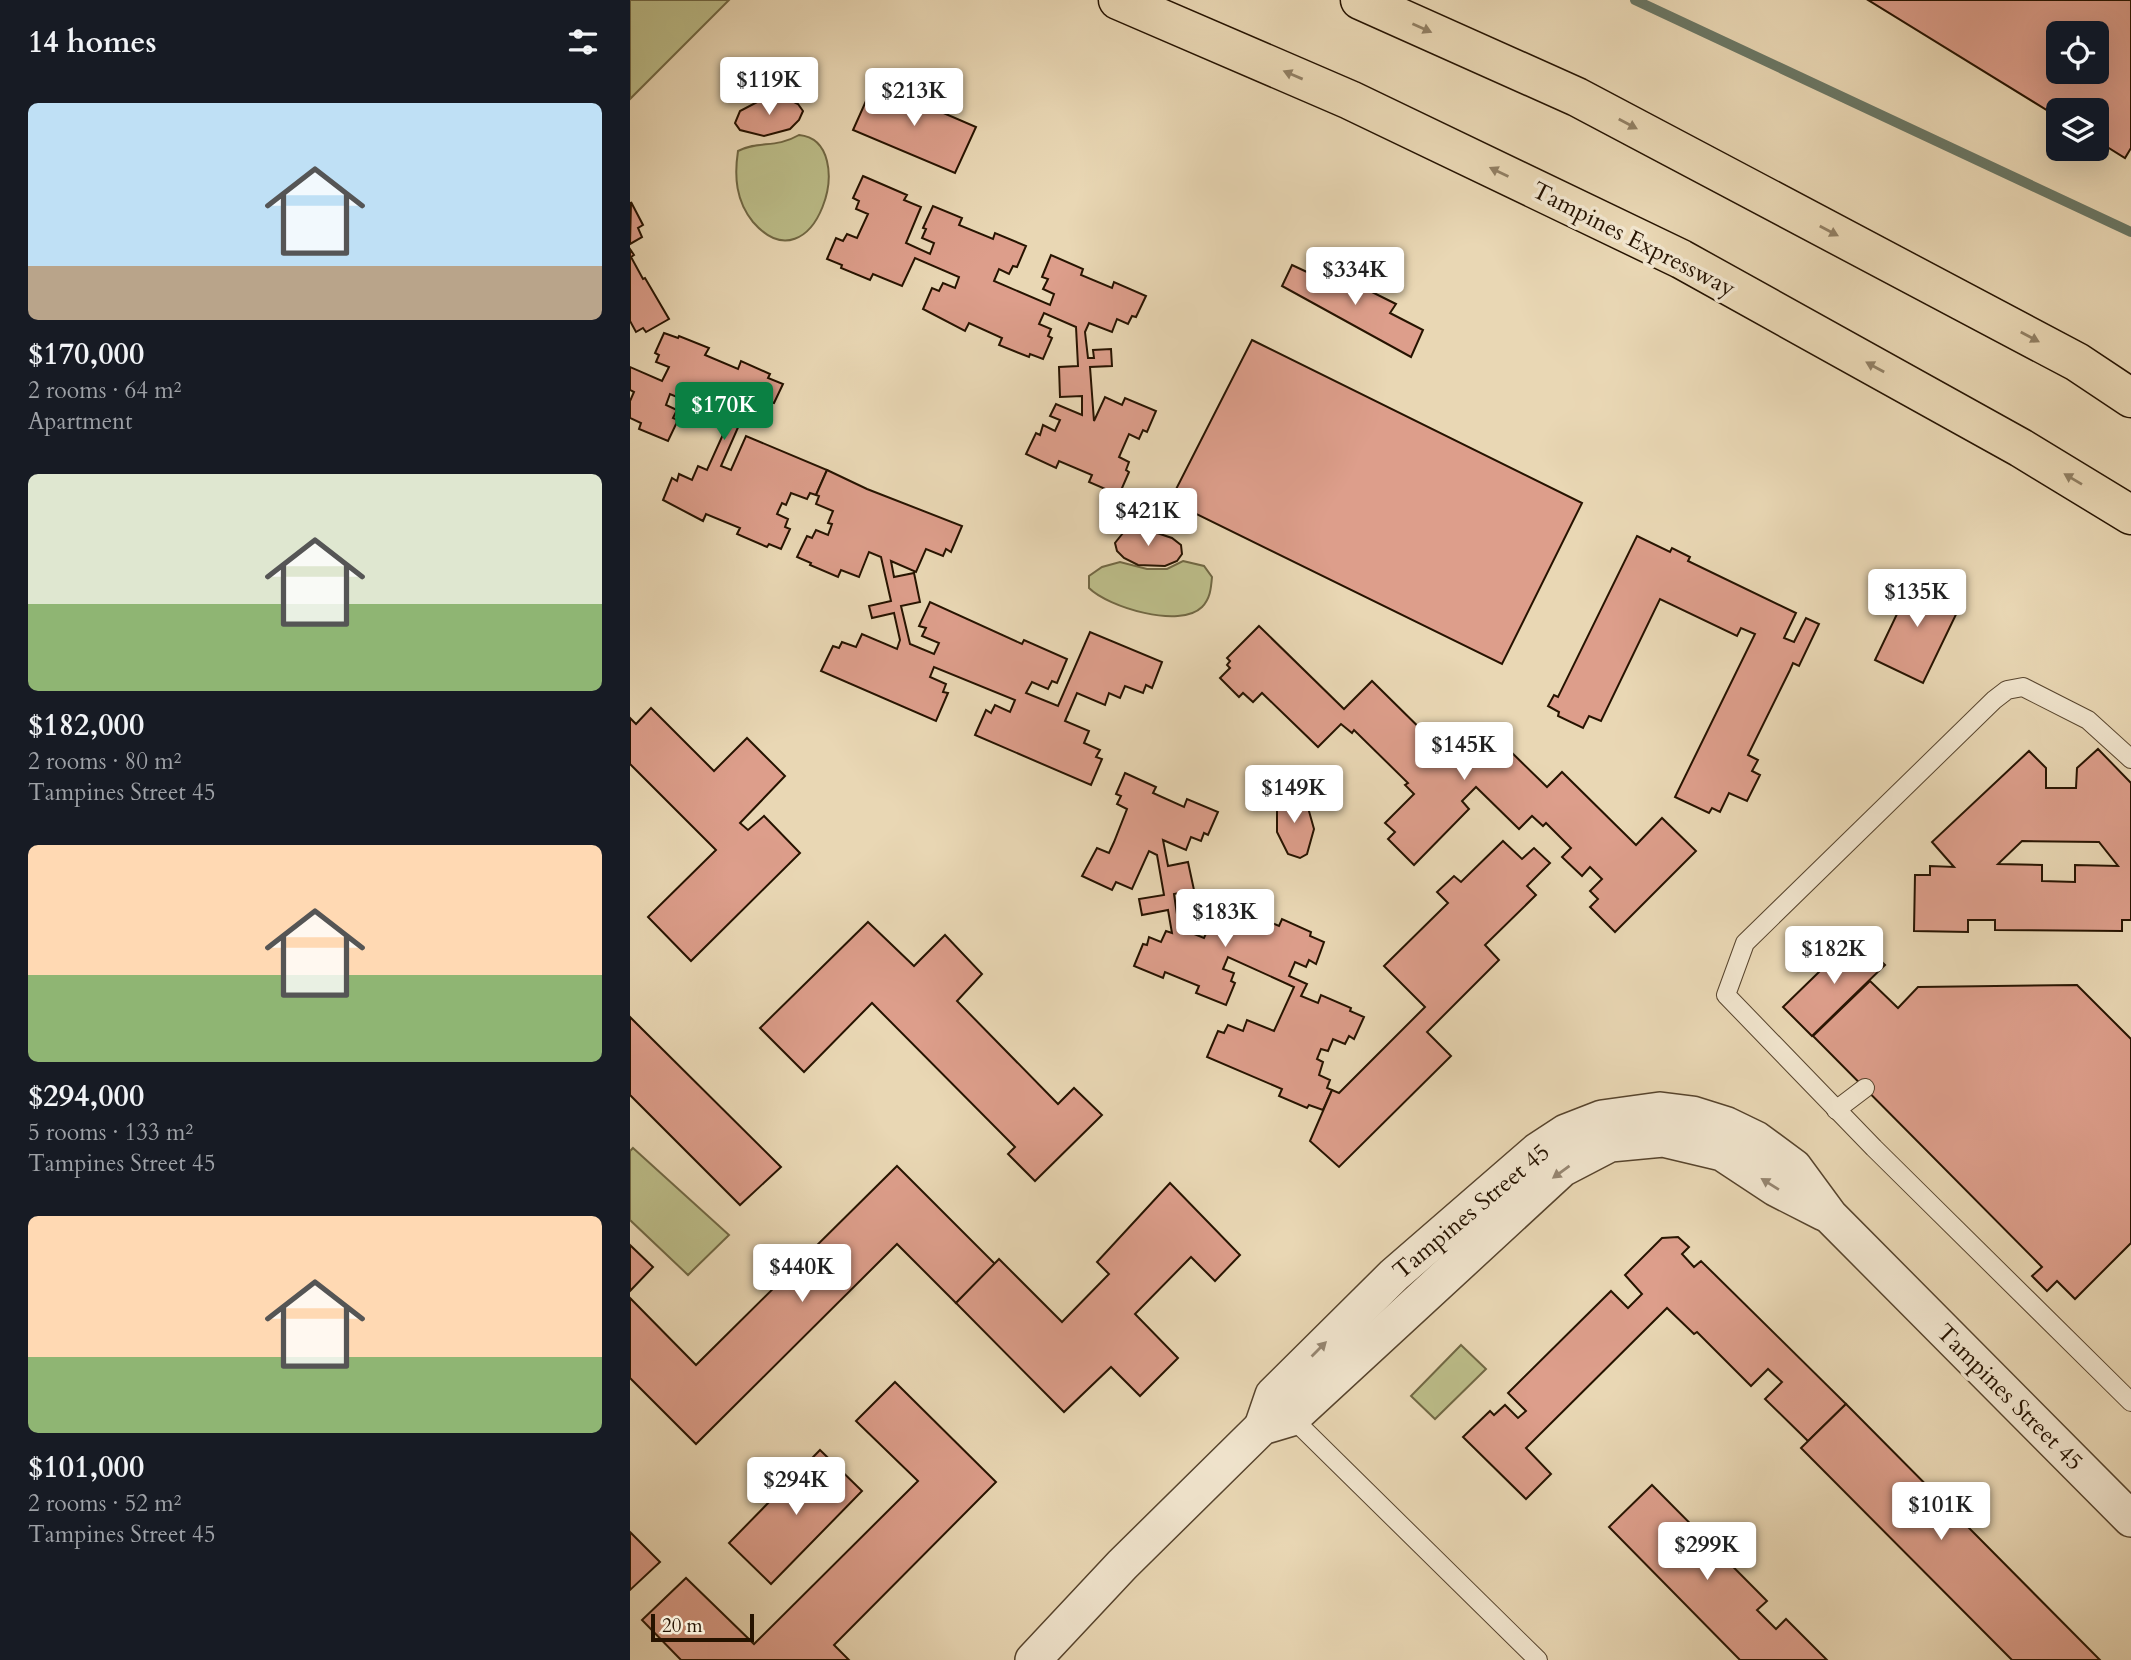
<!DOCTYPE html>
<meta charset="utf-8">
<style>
:root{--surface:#171b24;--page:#20242c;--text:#f1f3f6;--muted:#9ea1a6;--accent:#0b8043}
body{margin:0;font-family:Cardo,serif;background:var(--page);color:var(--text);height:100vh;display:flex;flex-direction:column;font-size:26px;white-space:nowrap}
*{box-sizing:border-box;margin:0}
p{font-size:23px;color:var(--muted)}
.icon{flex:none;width:38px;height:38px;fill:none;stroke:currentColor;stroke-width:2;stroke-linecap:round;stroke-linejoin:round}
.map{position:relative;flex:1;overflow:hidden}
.side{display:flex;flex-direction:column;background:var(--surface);width:630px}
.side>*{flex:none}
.fabs{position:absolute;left:1416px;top:21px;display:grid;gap:14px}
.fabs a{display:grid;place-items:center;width:63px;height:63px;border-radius:10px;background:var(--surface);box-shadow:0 7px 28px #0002;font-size:35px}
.scale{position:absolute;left:21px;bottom:18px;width:103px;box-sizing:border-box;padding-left:7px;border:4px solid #261300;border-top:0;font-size:19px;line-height:24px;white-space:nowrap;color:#261300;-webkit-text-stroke:5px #f1e5ce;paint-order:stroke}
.price{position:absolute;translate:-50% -60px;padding:0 16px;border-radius:7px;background:#fff;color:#222;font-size:23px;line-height:46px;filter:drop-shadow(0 2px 4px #0008)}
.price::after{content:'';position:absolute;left:50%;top:42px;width:21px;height:16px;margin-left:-10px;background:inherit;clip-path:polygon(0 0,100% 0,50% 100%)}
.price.active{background:var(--accent);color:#fff}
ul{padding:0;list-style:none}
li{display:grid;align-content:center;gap:14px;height:371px;padding:0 28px}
li span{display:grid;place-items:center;height:217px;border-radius:10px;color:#555}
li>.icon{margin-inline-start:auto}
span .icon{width:126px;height:126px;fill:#fffc;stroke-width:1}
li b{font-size:30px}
h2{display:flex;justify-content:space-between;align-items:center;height:84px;padding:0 28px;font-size:30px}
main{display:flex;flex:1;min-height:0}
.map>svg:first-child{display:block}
</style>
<main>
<section class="side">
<h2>14 homes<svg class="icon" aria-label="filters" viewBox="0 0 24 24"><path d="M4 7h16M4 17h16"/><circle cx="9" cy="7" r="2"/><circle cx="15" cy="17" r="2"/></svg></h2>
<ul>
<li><span style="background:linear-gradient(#bfe0f5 75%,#b9a48a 0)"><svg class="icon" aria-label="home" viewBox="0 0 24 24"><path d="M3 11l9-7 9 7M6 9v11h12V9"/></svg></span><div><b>$170,000</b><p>2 rooms · 64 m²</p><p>Apartment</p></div></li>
<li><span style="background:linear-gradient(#dfe7d0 60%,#8fb573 0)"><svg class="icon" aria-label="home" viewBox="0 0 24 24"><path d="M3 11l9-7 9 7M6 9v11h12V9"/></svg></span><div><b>$182,000</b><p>2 rooms · 80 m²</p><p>Tampines Street 45</p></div></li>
<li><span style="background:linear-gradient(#ffd9b3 60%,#8fb573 0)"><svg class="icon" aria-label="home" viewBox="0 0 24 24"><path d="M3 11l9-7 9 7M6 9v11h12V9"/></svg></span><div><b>$294,000</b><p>5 rooms · 133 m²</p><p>Tampines Street 45</p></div></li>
<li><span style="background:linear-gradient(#ffd9b3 65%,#8fb573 0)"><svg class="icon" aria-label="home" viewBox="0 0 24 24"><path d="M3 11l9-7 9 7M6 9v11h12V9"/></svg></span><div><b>$101,000</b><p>2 rooms · 52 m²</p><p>Tampines Street 45</p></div></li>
</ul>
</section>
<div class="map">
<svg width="1501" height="1660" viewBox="0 0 1501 1660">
<rect width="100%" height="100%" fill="#e9d7b4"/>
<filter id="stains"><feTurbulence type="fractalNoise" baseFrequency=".00286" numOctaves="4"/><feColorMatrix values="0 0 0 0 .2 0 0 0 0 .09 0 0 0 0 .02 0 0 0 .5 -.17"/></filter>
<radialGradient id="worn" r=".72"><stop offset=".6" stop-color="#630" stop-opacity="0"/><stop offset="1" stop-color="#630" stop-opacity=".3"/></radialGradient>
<g fill="#bcbd89" stroke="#716844" stroke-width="2">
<path d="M 0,0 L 99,0 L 0,99 Z"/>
<path d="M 169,135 C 232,141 184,292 123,222 C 106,201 104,177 108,151 C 129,140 145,149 169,135 Z"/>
<path d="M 553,561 L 574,566 L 582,577 C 581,589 580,599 572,607 C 550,629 478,607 459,588 L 459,576 L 472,567 L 490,562 L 517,569 L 537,569 Z"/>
<path d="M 3,1148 L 99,1235 L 58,1275 L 0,1220 L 0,1151 Z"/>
<path d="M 831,1345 L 856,1369 L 805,1419 L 781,1396 Z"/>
</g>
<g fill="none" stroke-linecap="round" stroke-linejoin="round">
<path stroke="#6a7765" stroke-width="10" d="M 1005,0 L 1501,232"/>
</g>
<g fill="#dd9e8b" stroke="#261300" stroke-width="2" fill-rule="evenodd">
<path d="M 1238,0 L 1501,0 L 1501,148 L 1495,158 L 1466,140 L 1466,110 L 1428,110 L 1428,117 ZM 1428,33 L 1466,33 L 1466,72 L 1428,72 Z"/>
<path d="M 244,83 L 346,127 L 325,173 L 223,130 Z"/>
<path d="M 146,99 L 158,99 L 168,104 L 173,111 L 169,120 L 160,129 L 134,136 L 110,130 L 105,123 L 110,111 L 131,100 Z"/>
<path d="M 233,176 L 277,195 L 274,200 L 291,207 L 276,243 L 300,254 L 304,243 L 292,238 L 296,229 L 293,228 L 303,206 L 332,218 L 329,225 L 363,239 L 365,233 L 396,246 L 387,267 L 383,266 L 379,274 L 369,269 L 364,281 L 420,305 L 424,294 L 413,289 L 418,279 L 412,277 L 421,255 L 453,269 L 451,275 L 482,288 L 484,282 L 516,296 L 506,317 L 502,316 L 498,324 L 487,319 L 482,332 L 459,323 L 455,332 L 458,358 L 464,358 L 463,350 L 481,349 L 482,366 L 460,367 L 464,421 L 475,397 L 492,405 L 495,398 L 526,411 L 517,432 L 513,430 L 509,439 L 499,434 L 489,457 L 499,462 L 496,470 L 499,472 L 489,495 L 459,482 L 462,475 L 429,461 L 426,468 L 396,454 L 406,433 L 410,435 L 413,425 L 425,431 L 430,420 L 420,416 L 426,404 L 452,415 L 452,396 L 430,397 L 429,367 L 448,366 L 446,327 L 414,313 L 409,324 L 421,329 L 418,336 L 422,338 L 413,359 L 400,354 L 399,357 L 369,345 L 372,338 L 339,323 L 335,331 L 293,309 L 302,288 L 309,291 L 313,283 L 325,288 L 329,277 L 285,258 L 272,286 L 243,274 L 240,280 L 211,268 L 212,265 L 197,259 L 206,238 L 213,241 L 217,234 L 227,238 L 238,214 L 226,209 L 229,201 L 223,198 Z"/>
<path d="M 1,202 L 13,225 L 8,228 L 12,237 L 0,244 Z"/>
<path d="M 0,249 L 4,255 L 1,257 L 13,279 L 15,278 L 39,319 L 16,332 L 13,328 L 6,332 L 0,321 Z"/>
<path d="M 662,265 L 694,280 L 700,271 L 766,304 L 760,313 L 793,330 L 781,357 L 652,286 Z"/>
<path d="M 34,333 L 48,338 L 49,336 L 79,348 L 75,355 L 108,369 L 111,361 L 140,374 L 138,378 L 153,384 L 144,403 L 140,402 L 136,410 L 124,404 L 118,418 L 113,416 L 91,466 L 101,470 L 116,436 L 197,470 L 186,495 L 180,493 L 177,499 L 161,493 L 156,505 L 152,503 L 147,514 L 158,519 L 155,527 L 160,529 L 151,549 L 139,544 L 137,547 L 107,534 L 110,528 L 76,514 L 73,521 L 33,500 L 42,478 L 47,481 L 49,474 L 62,480 L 68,466 L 77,470 L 100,419 L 40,394 L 36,405 L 47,410 L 43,418 L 48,420 L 38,441 L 9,429 L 11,423 L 0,418 L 0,401 L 4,392 L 0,390 L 0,367 L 32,381 L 39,367 L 26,362 L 29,355 L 25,353 Z"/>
<path d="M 622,340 L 952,503 L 872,664 L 540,501 Z"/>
<path d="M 197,470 L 237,489 L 332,526 L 321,552 L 316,549 L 313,556 L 296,549 L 286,572 L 261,561 L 264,577 L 284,573 L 290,602 L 271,606 L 280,644 L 304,654 L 309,643 L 292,636 L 296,628 L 289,626 L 300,602 L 392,644 L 394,640 L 437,659 L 427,683 L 422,681 L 418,689 L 402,682 L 396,693 L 428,706 L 460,632 L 532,662 L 522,688 L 516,685 L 513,693 L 495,686 L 490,698 L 479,693 L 475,705 L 447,693 L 435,721 L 459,731 L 454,743 L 470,750 L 466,757 L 472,759 L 461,785 L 345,735 L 356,710 L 361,713 L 365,705 L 380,712 L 385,700 L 304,667 L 300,677 L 316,684 L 313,692 L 318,693 L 306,721 L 191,671 L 203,646 L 209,648 L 212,642 L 226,647 L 232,634 L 267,649 L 270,640 L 264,613 L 242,618 L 239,606 L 261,601 L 251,557 L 239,552 L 229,577 L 211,570 L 208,577 L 180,565 L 181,563 L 167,557 L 177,536 L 182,538 L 186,530 L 198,535 L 202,524 L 198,523 L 203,511 L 186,504 L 189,496 L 186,495 Z"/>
<path d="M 503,530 L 518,530 L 542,538 L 551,545 L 552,554 L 547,561 L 535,566 L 508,565 L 494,558 L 487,551 L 485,543 L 493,533 Z"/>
<path d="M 1007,536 L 1040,552 L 1042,548 L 1060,557 L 1058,561 L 1166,613 L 1154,638 L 1164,642 L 1176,618 L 1189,624 L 1169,666 L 1163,663 L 1160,670 L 1118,755 L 1128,760 L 1122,771 L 1130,775 L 1117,801 L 1099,793 L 1090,812 L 1082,808 L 1079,813 L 1045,797 L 1125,634 L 1111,628 L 1107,636 L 1030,599 L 971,721 L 959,716 L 953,728 L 928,716 L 929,712 L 918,706 L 924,695 L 928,697 Z"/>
<path d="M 1276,575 L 1332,602 L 1293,683 L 1245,660 L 1268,612 L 1260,608 Z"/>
<path d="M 629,626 L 714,709 L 742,681 L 816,754 L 839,731 L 849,741 L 831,759 L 841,768 L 860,749 L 869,758 L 878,749 L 917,787 L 932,772 L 1006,845 L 1032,818 L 1066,851 L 985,932 L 960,907 L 968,899 L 960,891 L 972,879 L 960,867 L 952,876 L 932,857 L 941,848 L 916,823 L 913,826 L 902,816 L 889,829 L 846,787 L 832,801 L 839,809 L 784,865 L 758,839 L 765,832 L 755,823 L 784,794 L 775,785 L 778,783 L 724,730 L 722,733 L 711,724 L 688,747 L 632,693 L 623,702 L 613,693 L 609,697 L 590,678 L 600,668 L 597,665 L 600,661 L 597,658 Z"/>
<path d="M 21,708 L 84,771 L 117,738 L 155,776 L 110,823 L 118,830 L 134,816 L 170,853 L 61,961 L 18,917 L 86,850 L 0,764 L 0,718 L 6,724 Z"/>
<path d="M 1468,749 L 1501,783 L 1501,920 L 1492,920 L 1492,931 L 1365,930 L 1365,920 L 1338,920 L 1338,932 L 1284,931 L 1285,875 L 1300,875 L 1300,866 L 1324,867 L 1302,842 L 1399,751 L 1416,768 L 1416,788 L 1446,788 L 1447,768 ZM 1392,841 L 1469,842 L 1488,866 L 1445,865 L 1445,882 L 1412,881 L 1412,865 L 1368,864 Z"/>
<path d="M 495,773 L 526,787 L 523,793 L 554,807 L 557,799 L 588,812 L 578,835 L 574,833 L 571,841 L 561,837 L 556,850 L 533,840 L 538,866 L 558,862 L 564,890 L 544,894 L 549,928 L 574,938 L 579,927 L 568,922 L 571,914 L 565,912 L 574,891 L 619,907 L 617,912 L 649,926 L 652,919 L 681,932 L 680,936 L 694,942 L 686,964 L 679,960 L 676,967 L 665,962 L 659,976 L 677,984 L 671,996 L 688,1003 L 691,995 L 721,1008 L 720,1011 L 734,1017 L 724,1039 L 719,1036 L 715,1044 L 703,1039 L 698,1051 L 691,1049 L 687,1059 L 693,1062 L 689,1075 L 700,1080 L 697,1088 L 702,1090 L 693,1110 L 679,1105 L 677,1108 L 649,1096 L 652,1089 L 577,1057 L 588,1031 L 594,1033 L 598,1025 L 613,1031 L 617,1020 L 644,1031 L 664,987 L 598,957 L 593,969 L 604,973 L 601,981 L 605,983 L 596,1005 L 566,993 L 569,986 L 535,972 L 533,978 L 504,966 L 513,944 L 517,945 L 519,937 L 531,942 L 536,931 L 542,933 L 538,910 L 512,915 L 509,899 L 534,895 L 527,855 L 519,851 L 502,889 L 486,882 L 482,890 L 452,876 L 467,848 L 479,853 L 484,842 L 497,809 L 487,804 L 491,796 L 486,794 Z"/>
<path d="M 660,791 L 677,804 L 684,829 L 677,854 L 670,858 L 658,854 L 647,832 L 647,805 L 652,795 Z"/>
<path d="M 873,841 L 892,859 L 904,848 L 920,863 L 897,886 L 906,895 L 855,945 L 869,960 L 797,1032 L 821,1056 L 709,1167 L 680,1141 L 702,1090 L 709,1093 L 795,1007 L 754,966 L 818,903 L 807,892 L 824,876 L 831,882 Z"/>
<path d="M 238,922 L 284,966 L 315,935 L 352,974 L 327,1001 L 428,1104 L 444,1088 L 472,1115 L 405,1181 L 378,1154 L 385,1147 L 242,1003 L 174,1072 L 130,1028 Z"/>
<path d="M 1226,936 L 1255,965 L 1182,1036 L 1153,1007 Z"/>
<path d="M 1240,981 L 1268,1008 L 1288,987 L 1447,985 L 1501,1039 L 1501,1243 L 1445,1299 L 1427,1281 L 1417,1291 L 1402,1276 L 1412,1267 L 1183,1036 Z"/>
<path d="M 0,1017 L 151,1167 L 110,1205 L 0,1095 Z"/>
<path d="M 267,1166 L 365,1264 L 326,1303 L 267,1244 L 66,1444 L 0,1378 L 0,1298 L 66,1365 Z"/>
<path d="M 540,1183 L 610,1255 L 585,1281 L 561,1257 L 505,1314 L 548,1358 L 510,1396 L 481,1367 L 434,1412 L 326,1303 L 369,1259 L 432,1322 L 479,1274 L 467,1262 Z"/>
<path d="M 1048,1237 L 1059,1247 L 1052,1254 L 1064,1267 L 1071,1261 L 1216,1404 L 1178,1441 L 1135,1399 L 1152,1382 L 1138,1369 L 1121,1386 L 1067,1332 L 1064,1334 L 1037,1308 L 896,1448 L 921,1474 L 896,1499 L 833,1437 L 860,1411 L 864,1415 L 875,1405 L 888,1418 L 896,1411 L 878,1393 L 981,1291 L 998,1308 L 1012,1294 L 995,1275 L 1032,1238 Z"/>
<path d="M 0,1245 L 23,1267 L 0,1291 Z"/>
<path d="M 265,1382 L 366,1482 L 204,1645 L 219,1660 L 51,1660 L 12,1620 L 56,1578 L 124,1644 L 288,1481 L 226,1421 Z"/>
<path d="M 1216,1404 L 1470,1660 L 1382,1660 L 1171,1448 Z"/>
<path d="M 190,1450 L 232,1491 L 141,1584 L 99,1543 Z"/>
<path d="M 1022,1485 L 1137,1601 L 1127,1610 L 1146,1629 L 1156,1619 L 1197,1660 L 1110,1660 L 979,1527 Z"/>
<path d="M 0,1532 L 30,1562 L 0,1590 Z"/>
</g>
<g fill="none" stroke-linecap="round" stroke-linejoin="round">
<g stroke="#57442d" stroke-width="20">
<g id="lane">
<path d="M 1501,759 L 1458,720 L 1393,687 L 1377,690 L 1364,700 L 1115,943 L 1096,995 L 1244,1148 L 1501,1402"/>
<path d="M 1206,1110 L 1235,1088"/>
<path d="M 658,1414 L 908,1660"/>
</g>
</g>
<g stroke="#57442d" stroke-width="38">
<g id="street">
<path d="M 632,1427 L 643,1395 L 764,1275 L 907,1151 L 936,1132 L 972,1118 L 1030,1110 L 1062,1114 L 1097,1125 L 1126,1139 L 1164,1167 L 1200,1216 L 1501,1519"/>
<path d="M 403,1660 L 492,1565 L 632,1427 L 662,1418 L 932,1169 L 980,1144 L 1033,1139 L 1092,1153 L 1145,1188 L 1194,1213"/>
</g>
</g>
<g stroke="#261300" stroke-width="41">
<g id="highway">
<path d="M 488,0 L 720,100 L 1051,259 L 1391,448 L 1501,515"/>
<path d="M 730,0 L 947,97 L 1447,362 L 1501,398"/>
</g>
</g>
<use href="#lane" stroke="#f1e5ce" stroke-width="18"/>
<use href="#street" stroke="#f1e5ce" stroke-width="35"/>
<use href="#highway" stroke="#e9d7b4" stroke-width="38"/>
</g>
<defs><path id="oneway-solid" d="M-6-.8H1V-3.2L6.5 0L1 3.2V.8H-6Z" transform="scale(1.75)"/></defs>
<g fill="#917f63">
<use href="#oneway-solid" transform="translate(792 28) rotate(24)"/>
<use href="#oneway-solid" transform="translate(663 75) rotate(-157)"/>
<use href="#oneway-solid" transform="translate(998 124) rotate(28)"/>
<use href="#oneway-solid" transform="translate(869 172) rotate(-154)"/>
<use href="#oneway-solid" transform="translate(1199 231) rotate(28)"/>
<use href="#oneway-solid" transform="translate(1400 337) rotate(28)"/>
<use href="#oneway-solid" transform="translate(1245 367) rotate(-151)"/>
<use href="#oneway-solid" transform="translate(1443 479) rotate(-149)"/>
</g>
<g fill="#968671">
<use href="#oneway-solid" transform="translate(931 1172) rotate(144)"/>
<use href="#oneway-solid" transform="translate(1140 1184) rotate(-148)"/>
<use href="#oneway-solid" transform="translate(689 1349) rotate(-45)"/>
</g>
<g text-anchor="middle" stroke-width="7" stroke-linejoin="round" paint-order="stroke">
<g font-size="24" fill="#261300" stroke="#f1e5ce">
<text transform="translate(1004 239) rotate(27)" y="8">Tampines Expressway</text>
<text transform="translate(841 1211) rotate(-40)" y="8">Tampines Street 45</text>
<text transform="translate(1380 1397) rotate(45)" y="8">Tampines Street 45</text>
</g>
</g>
<rect width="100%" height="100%" filter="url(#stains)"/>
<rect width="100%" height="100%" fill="url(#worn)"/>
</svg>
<div class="fabs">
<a><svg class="icon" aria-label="locate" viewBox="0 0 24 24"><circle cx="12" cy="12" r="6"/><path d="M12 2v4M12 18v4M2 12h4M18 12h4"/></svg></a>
<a><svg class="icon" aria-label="layers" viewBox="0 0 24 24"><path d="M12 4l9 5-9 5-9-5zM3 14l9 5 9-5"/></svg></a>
</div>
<div class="scale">20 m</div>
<b class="price" style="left:139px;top:117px">$119K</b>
<b class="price" style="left:284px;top:128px">$213K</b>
<b class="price" style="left:725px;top:307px">$334K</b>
<b class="price active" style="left:94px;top:442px">$170K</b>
<b class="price" style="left:518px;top:548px">$421K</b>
<b class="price" style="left:1287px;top:629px">$135K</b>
<b class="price" style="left:834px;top:782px">$145K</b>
<b class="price" style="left:664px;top:825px">$149K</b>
<b class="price" style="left:595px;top:949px">$183K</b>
<b class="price" style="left:1204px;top:986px">$182K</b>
<b class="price" style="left:172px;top:1304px">$440K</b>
<b class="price" style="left:166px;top:1517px">$294K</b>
<b class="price" style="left:1311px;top:1542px">$101K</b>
<b class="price" style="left:1077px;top:1582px">$299K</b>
</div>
</main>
